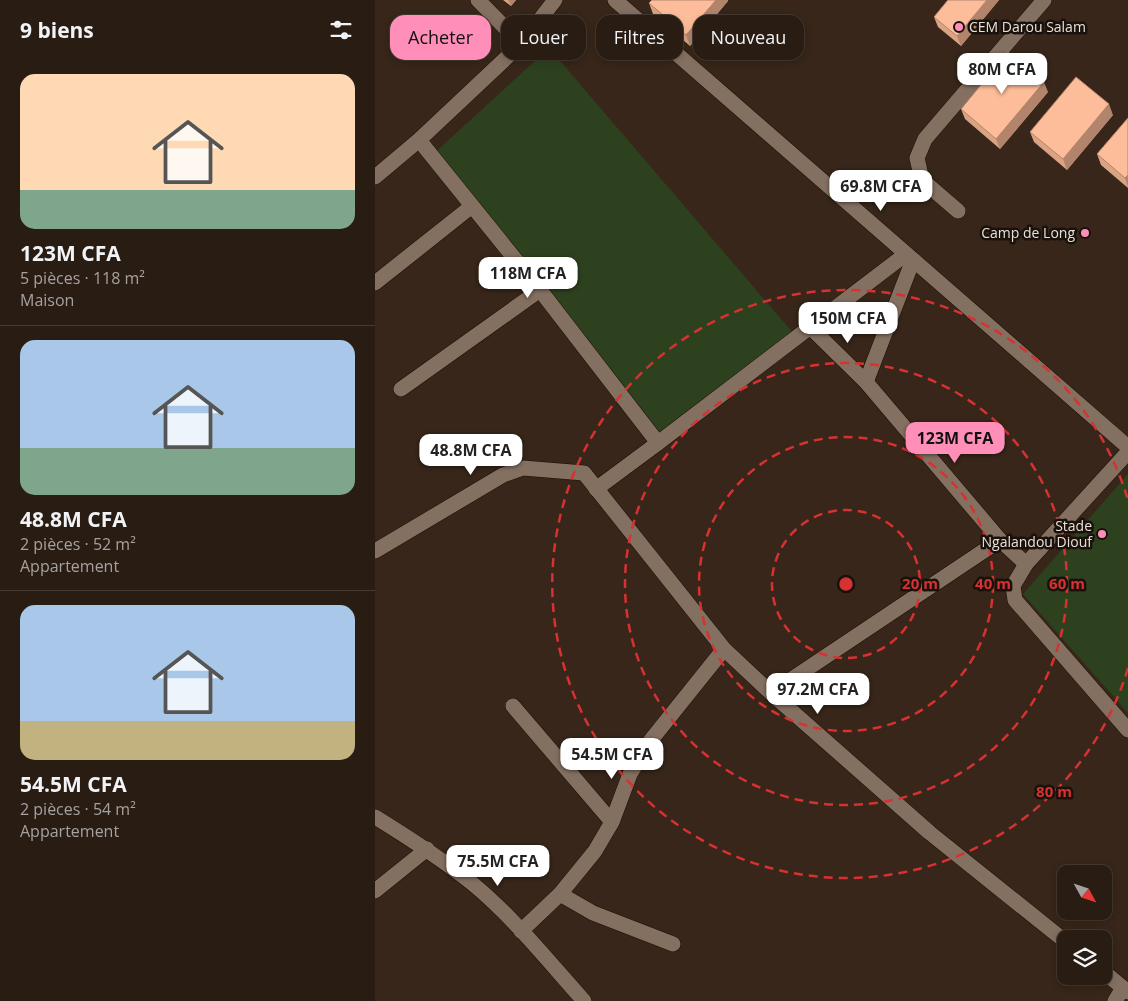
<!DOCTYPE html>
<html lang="fr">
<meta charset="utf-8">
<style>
:root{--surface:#291c13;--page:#352921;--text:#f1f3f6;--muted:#a5a1a0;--line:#453a33;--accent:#ff8eb9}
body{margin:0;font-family:"Open Sans",sans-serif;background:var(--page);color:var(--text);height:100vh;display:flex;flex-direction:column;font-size:19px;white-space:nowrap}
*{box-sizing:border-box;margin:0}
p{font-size:16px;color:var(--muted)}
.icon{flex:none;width:28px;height:28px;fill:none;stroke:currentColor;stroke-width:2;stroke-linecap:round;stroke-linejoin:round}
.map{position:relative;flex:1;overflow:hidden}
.side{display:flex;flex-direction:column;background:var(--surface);width:375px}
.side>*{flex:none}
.guide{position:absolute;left:15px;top:15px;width:475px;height:45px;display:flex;gap:10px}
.needle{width:32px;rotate:130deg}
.buttons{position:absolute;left:682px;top:865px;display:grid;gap:10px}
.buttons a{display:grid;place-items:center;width:55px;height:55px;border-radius:10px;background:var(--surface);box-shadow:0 2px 8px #0003,0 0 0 1px var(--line);font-size:25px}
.price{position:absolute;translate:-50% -42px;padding:0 11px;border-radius:10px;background:#fff;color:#222;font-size:16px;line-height:32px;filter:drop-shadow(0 1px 2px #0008)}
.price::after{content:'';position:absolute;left:50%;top:30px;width:15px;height:11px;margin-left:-8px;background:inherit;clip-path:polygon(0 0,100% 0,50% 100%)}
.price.selected{background:var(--accent);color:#111}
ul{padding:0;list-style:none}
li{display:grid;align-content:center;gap:10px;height:265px;padding:0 20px}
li+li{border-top:1px solid var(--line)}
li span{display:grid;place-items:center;height:155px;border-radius:15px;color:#555}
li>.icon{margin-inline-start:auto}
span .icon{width:90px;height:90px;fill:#fffc;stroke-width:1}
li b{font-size:21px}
h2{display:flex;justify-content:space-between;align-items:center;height:60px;padding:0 20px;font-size:21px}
.chip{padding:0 18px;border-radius:15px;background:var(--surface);box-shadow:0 2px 8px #0003,0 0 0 1px var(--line);font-size:18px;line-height:45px}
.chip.selected{background:var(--accent);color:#111}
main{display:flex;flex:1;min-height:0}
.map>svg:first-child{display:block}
</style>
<main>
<section class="side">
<h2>9 biens<svg class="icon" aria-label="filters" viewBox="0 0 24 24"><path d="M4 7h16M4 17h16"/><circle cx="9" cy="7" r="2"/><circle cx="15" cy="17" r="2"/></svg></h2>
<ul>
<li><span style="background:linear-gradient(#ffd9b3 75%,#7fa58c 0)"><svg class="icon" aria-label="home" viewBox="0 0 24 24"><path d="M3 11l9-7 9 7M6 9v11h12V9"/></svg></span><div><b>123M CFA</b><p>5 pièces · 118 m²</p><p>Maison</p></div></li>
<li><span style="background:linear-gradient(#a9c7e8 70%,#7fa58c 0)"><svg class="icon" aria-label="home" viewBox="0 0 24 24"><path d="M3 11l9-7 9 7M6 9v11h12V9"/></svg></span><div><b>48.8M CFA</b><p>2 pièces · 52 m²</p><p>Appartement</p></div></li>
<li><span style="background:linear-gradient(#a9c7e8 75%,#c2b280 0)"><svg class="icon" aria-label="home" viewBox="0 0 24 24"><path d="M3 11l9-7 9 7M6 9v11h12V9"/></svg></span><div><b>54.5M CFA</b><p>2 pièces · 54 m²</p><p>Appartement</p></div></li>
</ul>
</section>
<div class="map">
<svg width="753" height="1001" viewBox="0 0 753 1001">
<rect width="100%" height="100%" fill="#372619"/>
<g fill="#2d411e">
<path d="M 174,48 L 419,334 L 282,440 L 55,157 Z"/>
<path d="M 753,474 L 753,713 L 648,594 Z"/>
</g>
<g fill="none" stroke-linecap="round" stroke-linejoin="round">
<g stroke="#1e0f04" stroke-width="16">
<g id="minor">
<path d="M 103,0 L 146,44"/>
<path d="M 240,0 L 753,447"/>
<path d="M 44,140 L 165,290 L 283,443"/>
<path d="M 0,177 L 44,140 L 146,44 L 180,0"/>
<path d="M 583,211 L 547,180 L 542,158 L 550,139 L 669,0"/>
<path d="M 0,283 L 97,206"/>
<path d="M 435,327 L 491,382 L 625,540 L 651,564"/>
<path d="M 491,382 L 538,260"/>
<path d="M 26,389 L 165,290"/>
<path d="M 753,452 L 651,564 L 638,586 L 640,600 L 753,730"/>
<path d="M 221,489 L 283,443 L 531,254"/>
<path d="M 0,551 L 128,475 L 148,468 L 209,473 L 349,649 L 396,693 L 555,833 L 691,942"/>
<path d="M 396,693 L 625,540"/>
<path d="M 138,706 L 237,822"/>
<path d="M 0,817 C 34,838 67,859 98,884 C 138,917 174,962 209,1001"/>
<path d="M 0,891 L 52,849"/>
<path d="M 185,894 L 218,913 L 298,944"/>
<path d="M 146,931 L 185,894 L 220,851 L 237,822 L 255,774 L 276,740 L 349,649"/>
<path d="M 729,972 L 753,992"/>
<path d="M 740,1001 L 748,988"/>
</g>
</g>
<use href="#minor" stroke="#847061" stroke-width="15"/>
</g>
<g fill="#daa384">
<path d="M 128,0 L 141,0 L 136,6 Z"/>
<path d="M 277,0 L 353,0 L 353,1 L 315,46 L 278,14 L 274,3 Z"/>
<path d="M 573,0 L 624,0 L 586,46 L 563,27 L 559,17 Z"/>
<path d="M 673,92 L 625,149 L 590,119 L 586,109 Z"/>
<path d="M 738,115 L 692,170 L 659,142 L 655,132 Z"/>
<path d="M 753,118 L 753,188 L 726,165 L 722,154 Z"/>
</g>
<g fill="#b2846c">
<path d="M 133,0 L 141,0 L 136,6 Z"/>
<path d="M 341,0 L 353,0 L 353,1 L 315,46 L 311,35 Z"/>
<path d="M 612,0 L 624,0 L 586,46 L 582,36 Z"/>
<path d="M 669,82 L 673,92 L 625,149 L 621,139 Z"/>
<path d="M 734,104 L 738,115 L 692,170 L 688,159 Z"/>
<path d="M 753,175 L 753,187 L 750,178 Z"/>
</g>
<g fill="#febd9a" stroke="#b2846c">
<path d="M 277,0 L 341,0 L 311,35 L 274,3 Z"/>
<path d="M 573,0 L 612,0 L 582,36 L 559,17 Z"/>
<path d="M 633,52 L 669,82 L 621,139 L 586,109 Z"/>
<path d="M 701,77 L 734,104 L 688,159 L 655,132 Z"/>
<path d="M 753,118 L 753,175 L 750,178 L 722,154 Z"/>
</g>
<g fill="none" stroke="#d73131" stroke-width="2.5" stroke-dasharray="9 6">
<circle cx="471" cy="584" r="74"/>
<circle cx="471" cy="584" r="147"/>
<circle cx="471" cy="584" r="221"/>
<path d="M753 668A294 294 0 1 1 753 500"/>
</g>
<g fill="#ff8eb9" stroke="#19110b" stroke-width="2">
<circle cx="584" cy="27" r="5"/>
<circle cx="710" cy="233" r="5"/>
<circle cx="727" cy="534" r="5"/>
</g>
<g text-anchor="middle" stroke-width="5" stroke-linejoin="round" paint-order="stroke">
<g font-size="14" fill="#ebe0d8" stroke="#19110b" text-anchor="end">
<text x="594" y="32" text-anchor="start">CEM Darou Salam</text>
<text x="700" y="238">Camp de Long</text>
<text x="717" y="531">Stade<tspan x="717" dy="16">Ngalandou Diouf</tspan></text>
</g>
</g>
<circle cx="471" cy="584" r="8" fill="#d73131" stroke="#19110b" stroke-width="2.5"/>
<g font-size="15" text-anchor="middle" font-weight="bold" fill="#d73131" stroke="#19110b" stroke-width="5" stroke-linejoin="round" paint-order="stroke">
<text x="545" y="589">20 m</text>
<text x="618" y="589">40 m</text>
<text x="692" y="589">60 m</text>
<text x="679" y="797">80 m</text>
</g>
</svg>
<div class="buttons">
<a><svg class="needle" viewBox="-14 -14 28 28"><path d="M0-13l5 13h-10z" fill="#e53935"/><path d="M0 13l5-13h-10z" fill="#a5a1a0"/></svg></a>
<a><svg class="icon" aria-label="layers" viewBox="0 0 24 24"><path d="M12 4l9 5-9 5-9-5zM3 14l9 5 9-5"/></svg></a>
</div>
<b class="price" style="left:627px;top:95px">80M CFA</b>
<b class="price" style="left:506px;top:212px">69.8M CFA</b>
<b class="price" style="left:153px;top:299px">118M CFA</b>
<b class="price" style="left:473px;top:344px">150M CFA</b>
<b class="price selected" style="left:580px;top:464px">123M CFA</b>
<b class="price" style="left:96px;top:476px">48.8M CFA</b>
<b class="price" style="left:443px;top:715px">97.2M CFA</b>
<b class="price" style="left:237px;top:780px">54.5M CFA</b>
<b class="price" style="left:123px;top:887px">75.5M CFA</b>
<div class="guide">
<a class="chip selected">Acheter</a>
<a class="chip">Louer</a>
<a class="chip">Filtres</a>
<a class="chip">Nouveau</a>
</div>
</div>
</main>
